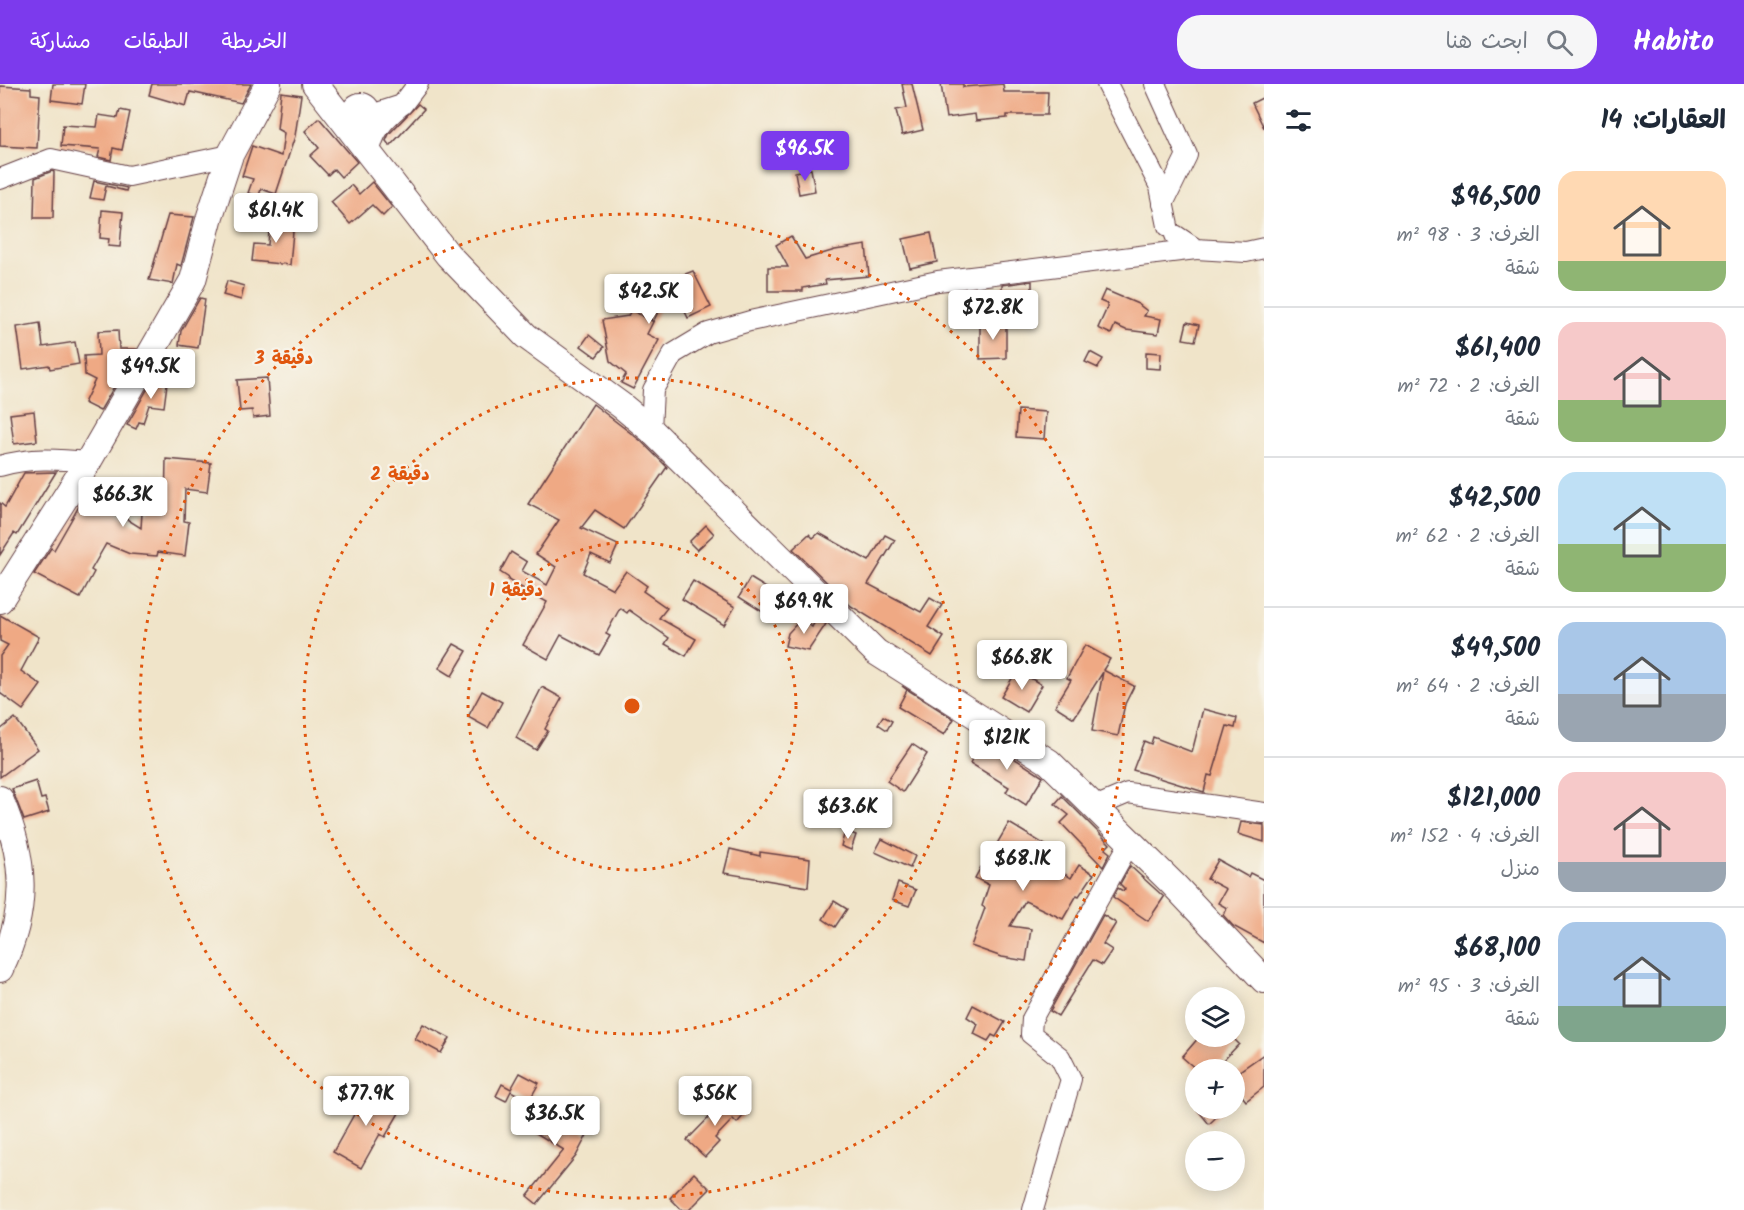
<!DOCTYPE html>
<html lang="ar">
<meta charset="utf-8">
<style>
:root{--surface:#fff;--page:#f6f6f7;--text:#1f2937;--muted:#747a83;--line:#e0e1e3;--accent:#7c3aed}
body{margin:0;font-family:Kalam,"Playpen Sans Arabic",sans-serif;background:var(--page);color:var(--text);direction:rtl;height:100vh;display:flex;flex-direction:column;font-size:22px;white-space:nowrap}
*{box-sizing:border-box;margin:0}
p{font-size:20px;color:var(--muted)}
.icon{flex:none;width:33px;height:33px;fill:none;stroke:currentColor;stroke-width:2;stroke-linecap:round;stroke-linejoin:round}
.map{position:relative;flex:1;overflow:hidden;direction:ltr}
.drawer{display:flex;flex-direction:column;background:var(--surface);width:480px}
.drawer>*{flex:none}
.fabs{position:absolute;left:1185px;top:903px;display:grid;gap:12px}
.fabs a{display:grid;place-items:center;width:60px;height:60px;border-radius:50%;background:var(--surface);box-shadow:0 3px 15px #0003;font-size:30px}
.price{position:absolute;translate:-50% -51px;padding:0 14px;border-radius:6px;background:#fff;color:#222;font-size:20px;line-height:39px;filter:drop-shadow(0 2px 3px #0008)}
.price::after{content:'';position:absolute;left:50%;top:36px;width:18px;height:14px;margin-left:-9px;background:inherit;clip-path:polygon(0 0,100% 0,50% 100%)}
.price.selected{background:var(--accent);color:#fff}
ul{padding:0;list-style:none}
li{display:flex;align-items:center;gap:18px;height:150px;padding:0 18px}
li+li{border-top:2px solid var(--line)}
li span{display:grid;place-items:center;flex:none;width:168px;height:120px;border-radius:18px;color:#555}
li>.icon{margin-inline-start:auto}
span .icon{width:72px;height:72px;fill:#fffc;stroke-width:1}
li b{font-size:26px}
h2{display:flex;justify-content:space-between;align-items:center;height:72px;padding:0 18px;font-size:26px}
header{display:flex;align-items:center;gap:36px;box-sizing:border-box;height:84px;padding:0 30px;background:var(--accent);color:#fff}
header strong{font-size:28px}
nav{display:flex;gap:33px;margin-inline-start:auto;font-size:21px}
.search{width:420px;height:54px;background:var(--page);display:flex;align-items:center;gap:15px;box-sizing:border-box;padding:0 21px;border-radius:24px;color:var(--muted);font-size:22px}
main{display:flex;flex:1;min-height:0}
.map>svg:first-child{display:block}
</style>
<header>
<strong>Habito</strong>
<div class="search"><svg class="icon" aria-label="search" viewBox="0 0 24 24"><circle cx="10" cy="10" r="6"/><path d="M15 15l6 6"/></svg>ابحث هنا</div>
<nav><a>الخريطة</a><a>الطبقات</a><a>مشاركة</a></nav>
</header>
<main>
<section class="drawer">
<h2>العقارات: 14<svg class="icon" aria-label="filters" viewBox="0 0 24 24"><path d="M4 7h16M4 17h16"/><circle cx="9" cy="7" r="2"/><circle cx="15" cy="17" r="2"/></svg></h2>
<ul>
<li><span style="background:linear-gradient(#ffd9b3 75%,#8fb573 0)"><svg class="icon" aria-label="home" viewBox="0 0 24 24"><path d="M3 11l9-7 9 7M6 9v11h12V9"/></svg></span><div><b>$96,500</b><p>الغرف: 3 · 98 m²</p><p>شقة</p></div></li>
<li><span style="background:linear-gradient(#f6c9c9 65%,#8fb573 0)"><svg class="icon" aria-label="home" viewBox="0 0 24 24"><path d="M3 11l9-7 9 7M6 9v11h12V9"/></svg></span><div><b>$61,400</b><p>الغرف: 2 · 72 m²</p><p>شقة</p></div></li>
<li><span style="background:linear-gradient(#bfe0f5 60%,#8fb573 0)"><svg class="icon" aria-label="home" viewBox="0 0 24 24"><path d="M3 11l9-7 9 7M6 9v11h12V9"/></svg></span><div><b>$42,500</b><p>الغرف: 2 · 62 m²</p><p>شقة</p></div></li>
<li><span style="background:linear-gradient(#a9c7e8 60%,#9aa5b1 0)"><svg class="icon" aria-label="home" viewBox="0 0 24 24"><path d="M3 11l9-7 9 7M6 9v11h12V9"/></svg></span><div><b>$49,500</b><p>الغرف: 2 · 64 m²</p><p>شقة</p></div></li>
<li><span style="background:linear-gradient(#f6c9c9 75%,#9aa5b1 0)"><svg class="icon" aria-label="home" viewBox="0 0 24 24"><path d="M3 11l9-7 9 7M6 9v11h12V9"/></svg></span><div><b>$121,000</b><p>الغرف: 4 · 152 m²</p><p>منزل</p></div></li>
<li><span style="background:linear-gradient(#a9c7e8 70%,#7fa58c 0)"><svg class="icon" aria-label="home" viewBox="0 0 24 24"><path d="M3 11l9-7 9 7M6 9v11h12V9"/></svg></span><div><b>$68,100</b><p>الغرف: 3 · 95 m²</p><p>شقة</p></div></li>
</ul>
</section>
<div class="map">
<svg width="1264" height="1126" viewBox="0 0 1264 1126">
<rect width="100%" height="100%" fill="#f7f3e8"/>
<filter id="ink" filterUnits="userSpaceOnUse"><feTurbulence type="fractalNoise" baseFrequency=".0167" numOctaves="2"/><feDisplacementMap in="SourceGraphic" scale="12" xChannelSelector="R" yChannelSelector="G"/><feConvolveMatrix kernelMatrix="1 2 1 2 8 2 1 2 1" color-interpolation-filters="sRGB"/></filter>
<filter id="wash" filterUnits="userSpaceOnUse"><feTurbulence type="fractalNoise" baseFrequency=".008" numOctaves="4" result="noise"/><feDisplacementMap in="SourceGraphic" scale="24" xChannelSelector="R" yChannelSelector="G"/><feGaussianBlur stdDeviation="1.35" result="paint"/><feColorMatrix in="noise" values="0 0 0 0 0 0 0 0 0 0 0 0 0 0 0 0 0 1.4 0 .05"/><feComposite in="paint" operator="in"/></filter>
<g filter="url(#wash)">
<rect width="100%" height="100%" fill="#f0e4c9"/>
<g id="blocks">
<g fill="#efa984">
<path d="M 53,0 L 85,0 L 82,20 L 51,16 Z"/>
<path d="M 152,0 L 251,0 L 241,19 L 190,8 L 186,22 L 149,11 Z"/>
<path d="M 902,0 L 912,0 L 923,46 L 902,51 L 896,26 L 907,24 Z"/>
<path d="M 941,0 L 963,0 L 963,3 L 1003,0 L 1004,8 L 1048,8 L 1047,31 L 1007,31 L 1007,34 L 976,37 L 975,30 L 946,34 Z"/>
<path d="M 0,2 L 31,4 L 31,10 L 40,11 L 37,64 L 0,62 Z"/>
<path d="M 281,8 L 301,11 L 295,52 L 276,110 L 261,105 L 259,112 L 248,109 L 253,95 L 242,92 L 252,62 L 281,72 L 284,49 L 277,45 Z"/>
<path d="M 1264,13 L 1264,44 L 1252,19 Z"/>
<path d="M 418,20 L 424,25 L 390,62 L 386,57 L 389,50 Z"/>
<path d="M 120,26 L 130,28 L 122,66 L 113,64 L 111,76 L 98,73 L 100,65 L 61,62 L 63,41 L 97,43 L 99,31 L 118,34 Z"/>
<path d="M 319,34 L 357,78 L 341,93 L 334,85 L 328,91 L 310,72 L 319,64 L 305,47 Z"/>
<path d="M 811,85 L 815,107 L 799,110 L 795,88 Z"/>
<path d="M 52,87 L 54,88 L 53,134 L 34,134 L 35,94 Z"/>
<path d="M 94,97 L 127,104 L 126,107 L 106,102 L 103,116 L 90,114 Z"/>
<path d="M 372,98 L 392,123 L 383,132 L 372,121 L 350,140 L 331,118 L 351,101 L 359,110 Z"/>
<path d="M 102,126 L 123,128 L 120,163 L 108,162 L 109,155 L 100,154 Z"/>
<path d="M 168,131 L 194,133 L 181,182 L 177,180 L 173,200 L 149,196 Z"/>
<path d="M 270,134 L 294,136 L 290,181 L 252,177 L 254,160 L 268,161 Z"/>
<path d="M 931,149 L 937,178 L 910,184 L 903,155 Z"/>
<path d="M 791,152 L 805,175 L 835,166 L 866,161 L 869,192 L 825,196 L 826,200 L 803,204 L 803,207 L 768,207 L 768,183 L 788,183 L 776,161 Z"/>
<path d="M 693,187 L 711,223 L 688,234 L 681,219 L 659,226 L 647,250 L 659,256 L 633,305 L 621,299 L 626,290 L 610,277 L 602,236 L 628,232 L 631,226 L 652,237 L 643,207 Z"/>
<path d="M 227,197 L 244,202 L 241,216 L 223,211 Z"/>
<path d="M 1032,197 L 1032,219 L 1020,218 L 1015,232 L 1003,227 L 1007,218 L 1002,218 L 1002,201 Z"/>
<path d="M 1105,206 L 1138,220 L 1147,227 L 1144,232 L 1161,235 L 1158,250 L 1126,246 L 1115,241 L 1111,250 L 1098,244 L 1107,224 L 1107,220 L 1100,217 Z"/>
<path d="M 200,214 L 205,215 L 198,264 L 179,261 L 181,247 Z"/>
<path d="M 1187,238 L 1199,241 L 1195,257 L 1183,255 Z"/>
<path d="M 40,239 L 43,263 L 75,258 L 79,280 L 50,285 L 49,281 L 23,285 L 17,243 Z"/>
<path d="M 980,239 L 1006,239 L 1006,274 L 980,275 Z"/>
<path d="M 118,246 L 119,265 L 136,265 L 100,327 L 84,319 L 95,296 L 85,291 L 84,272 L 99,271 L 98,247 Z"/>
<path d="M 589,251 L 604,263 L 596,273 L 581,262 Z"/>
<path d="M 1090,268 L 1103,275 L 1098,284 L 1085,278 Z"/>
<path d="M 1146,268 L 1161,269 L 1160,285 L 1146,284 Z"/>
<path d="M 156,290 L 168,292 L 164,323 L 149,321 L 143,339 L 139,338 L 136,345 L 127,341 Z"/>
<path d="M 267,294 L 270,332 L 253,334 L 252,326 L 240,327 L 237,296 Z"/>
<path d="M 593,320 L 641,357 L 667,383 L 624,445 L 595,426 L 581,444 L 618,461 L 610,479 L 591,470 L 583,489 L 613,505 L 626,487 L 647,502 L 643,507 L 667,524 L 659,534 L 696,555 L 686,572 L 665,560 L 669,554 L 629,526 L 627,529 L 620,524 L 606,550 L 610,552 L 599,571 L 561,551 L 548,575 L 523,561 L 547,518 L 508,496 L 509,494 L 500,488 L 511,468 L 527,478 L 522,487 L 547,501 L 556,483 L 536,470 L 559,436 L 528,420 Z"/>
<path d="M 1018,326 L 1046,328 L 1044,355 L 1016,353 Z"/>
<path d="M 34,327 L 37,357 L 14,360 L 10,330 Z"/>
<path d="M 166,375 L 211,379 L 207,408 L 185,405 L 184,437 L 189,438 L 185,472 L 158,468 L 157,472 L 130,470 L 106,460 L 91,486 L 94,488 L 80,514 L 34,490 L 51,464 L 54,466 L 94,396 L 126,415 L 117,429 L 141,444 L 142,429 L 150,429 L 150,422 L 165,423 Z"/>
<path d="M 56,388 L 17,451 L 14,449 L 0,471 L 0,419 L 5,423 L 24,389 Z"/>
<path d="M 706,441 L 714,450 L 697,466 L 689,458 Z"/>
<path d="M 819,449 L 869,477 L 885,451 L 895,456 L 868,500 L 921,528 L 930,514 L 942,521 L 928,543 L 944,553 L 932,572 L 851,522 L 793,465 L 809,450 L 813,454 Z"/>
<path d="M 750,494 L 789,518 L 777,537 L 739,513 Z"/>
<path d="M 693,497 L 735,523 L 724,541 L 682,515 Z"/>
<path d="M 0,531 L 39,553 L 21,587 L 41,601 L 23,626 L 0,609 L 0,572 L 8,561 L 0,557 Z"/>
<path d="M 802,534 L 812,543 L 817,534 L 826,540 L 808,567 L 785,562 L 788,549 Z"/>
<path d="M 454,560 L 467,567 L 452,592 L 439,584 Z"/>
<path d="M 1085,561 L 1110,575 L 1103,586 L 1134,602 L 1125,620 L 1118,652 L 1092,647 L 1103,588 L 1074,634 L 1055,622 L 1071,596 L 1067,594 Z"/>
<path d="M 1017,586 L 1042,601 L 1026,628 L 1001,613 Z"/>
<path d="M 902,602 L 954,635 L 944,651 L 898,623 L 907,606 Z"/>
<path d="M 542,603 L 562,614 L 545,645 L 548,647 L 536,666 L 516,654 Z"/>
<path d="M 482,607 L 502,618 L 488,644 L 468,633 Z"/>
<path d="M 1203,625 L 1237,634 L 1235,644 L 1227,642 L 1212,692 L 1208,691 L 1204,708 L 1133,686 L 1144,657 L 1151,660 L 1153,653 L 1192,668 Z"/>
<path d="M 883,632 L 892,637 L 887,646 L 878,640 Z"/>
<path d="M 15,634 L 38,665 L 0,693 L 0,646 Z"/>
<path d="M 983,654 L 1043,693 L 1026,721 L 1006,708 L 1009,703 L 970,679 Z"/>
<path d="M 912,660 L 927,670 L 903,708 L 887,697 Z"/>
<path d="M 36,697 L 41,715 L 45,714 L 49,728 L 24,736 L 12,705 Z"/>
<path d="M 1062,712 L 1110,760 L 1105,765 L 1110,769 L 1103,783 L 1061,739 L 1069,731 L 1055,720 Z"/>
<path d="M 1241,738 L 1264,741 L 1264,758 L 1238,750 Z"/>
<path d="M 1009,739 L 1060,770 L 1053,782 L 1071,794 L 1079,781 L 1094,790 L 1079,812 L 1077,811 L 1063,835 L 1025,817 L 1010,842 L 1031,845 L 1026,877 L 1002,873 L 971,862 L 985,824 L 982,822 L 989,801 L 975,794 L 981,783 L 993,789 L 1005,770 L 995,763 Z"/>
<path d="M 845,747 L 856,751 L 851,766 L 841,762 Z"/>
<path d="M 882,755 L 915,772 L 910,784 L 875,768 Z"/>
<path d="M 730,765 L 760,772 L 760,768 L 810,775 L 808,803 L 724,789 Z"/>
<path d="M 1218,776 L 1248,793 L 1250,789 L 1264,796 L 1264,859 L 1233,842 L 1223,831 L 1227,824 L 1218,819 L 1226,805 L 1207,795 Z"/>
<path d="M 1130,782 L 1164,813 L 1148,837 L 1113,813 L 1118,804 L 1123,807 L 1125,805 L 1120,800 Z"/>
<path d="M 898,799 L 916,806 L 909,822 L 892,816 Z"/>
<path d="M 834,817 L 847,825 L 835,843 L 823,835 Z"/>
<path d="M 1103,831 L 1116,839 L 1103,860 L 1112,866 L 1102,881 L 1093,876 L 1058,932 L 1050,927 Z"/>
<path d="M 973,921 L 1005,938 L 996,953 L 992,951 L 988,957 L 974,950 L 978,940 L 967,933 Z"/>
<path d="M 423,940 L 450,954 L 441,969 L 415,955 Z"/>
<path d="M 1200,952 L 1231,952 L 1239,960 L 1222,978 L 1219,976 L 1211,986 L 1197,986 L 1182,973 Z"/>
<path d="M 1264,970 L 1264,1003 L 1246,1017 L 1234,1002 L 1234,991 Z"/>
<path d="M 520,989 L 539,999 L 529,1017 L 511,1007 L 506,1017 L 496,1012 L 502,1000 L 511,1005 Z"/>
<path d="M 374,995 L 383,999 L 376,1012 L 384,1016 L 382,1020 L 399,1029 L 385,1053 L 380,1050 L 361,1084 L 333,1068 Z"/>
<path d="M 728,1014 L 745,1030 L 737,1039 L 733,1035 L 715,1054 L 719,1058 L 705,1073 L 687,1056 Z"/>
<path d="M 538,1022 L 587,1051 L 576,1072 L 537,1120 L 527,1112 L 564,1066 L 526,1043 Z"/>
<path d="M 1196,1024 L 1226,1024 L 1209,1040 Z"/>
<path d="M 694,1089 L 710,1105 L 689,1126 L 682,1126 L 670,1114 Z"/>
</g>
</g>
</g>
<g filter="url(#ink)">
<use href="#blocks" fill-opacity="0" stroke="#633d43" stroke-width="1.5"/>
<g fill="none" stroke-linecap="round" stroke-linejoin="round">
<g stroke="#633d43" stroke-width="22">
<g id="minor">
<path d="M 1107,0 L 1160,103 L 1168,142"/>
<path d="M 1155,0 L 1187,71 L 1163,120"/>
<circle cx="361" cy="28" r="9"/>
<path d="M 368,32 L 402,21 L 418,0"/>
<path d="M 370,68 C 373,48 383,37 398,24"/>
<path d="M 0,95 L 51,75 L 129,92 L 230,71"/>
<path d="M 1175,151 L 1196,165 L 1246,168 L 1264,164"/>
<path d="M 651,346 L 653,306 L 673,270 L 708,249 L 750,237 L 938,197 L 1196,165"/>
<path d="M 0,382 C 30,373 58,375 88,378"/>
<path d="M 1095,723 L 1128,709 L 1264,729"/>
<path d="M 1033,1126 L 1071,995 L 1060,973 L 1031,950 L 1032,935 L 1130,758"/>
</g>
</g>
<g stroke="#633d43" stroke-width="28">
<g id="major">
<path d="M 315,0 L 448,171 L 526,252 L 622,322 L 651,346 L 876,568 L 1049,678 L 1173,800 L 1264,896"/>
<path d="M 0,516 L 88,378 L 193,196 L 210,132 L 230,71 L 268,0"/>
<path d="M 0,715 C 26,775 29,825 0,885"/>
</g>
</g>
<use href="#minor" stroke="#fff" stroke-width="20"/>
<use href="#major" stroke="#fff" stroke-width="26"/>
</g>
</g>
<g fill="none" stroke="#e0560e" stroke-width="3" stroke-dasharray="3 6">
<circle cx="632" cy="622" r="164"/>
<circle cx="632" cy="622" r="328"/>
<circle cx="632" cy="622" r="492"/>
</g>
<circle cx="632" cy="622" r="9" fill="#e0560e" stroke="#f7f3e8" stroke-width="3"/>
<g font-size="18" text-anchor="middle" font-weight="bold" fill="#e0560e" stroke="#f7f3e8" stroke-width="4.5" stroke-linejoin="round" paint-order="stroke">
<text x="284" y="280">3 دقيقة</text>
<text x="400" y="396">2 دقيقة</text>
<text x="516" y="512">1 دقيقة</text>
</g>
</svg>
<div class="fabs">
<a><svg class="icon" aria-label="layers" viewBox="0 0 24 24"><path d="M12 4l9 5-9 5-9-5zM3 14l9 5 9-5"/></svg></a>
<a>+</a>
<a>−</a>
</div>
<b class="price selected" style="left:805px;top:98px">$96.5K</b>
<b class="price" style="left:276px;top:160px">$61.4K</b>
<b class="price" style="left:649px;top:241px">$42.5K</b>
<b class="price" style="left:993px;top:257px">$72.8K</b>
<b class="price" style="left:151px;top:316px">$49.5K</b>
<b class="price" style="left:123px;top:444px">$66.3K</b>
<b class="price" style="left:804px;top:551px">$69.9K</b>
<b class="price" style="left:1022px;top:607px">$66.8K</b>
<b class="price" style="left:1007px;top:687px">$121K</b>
<b class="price" style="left:848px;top:756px">$63.6K</b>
<b class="price" style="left:1023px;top:808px">$68.1K</b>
<b class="price" style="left:366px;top:1043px">$77.9K</b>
<b class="price" style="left:715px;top:1043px">$56K</b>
<b class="price" style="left:555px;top:1063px">$36.5K</b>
</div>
</main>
